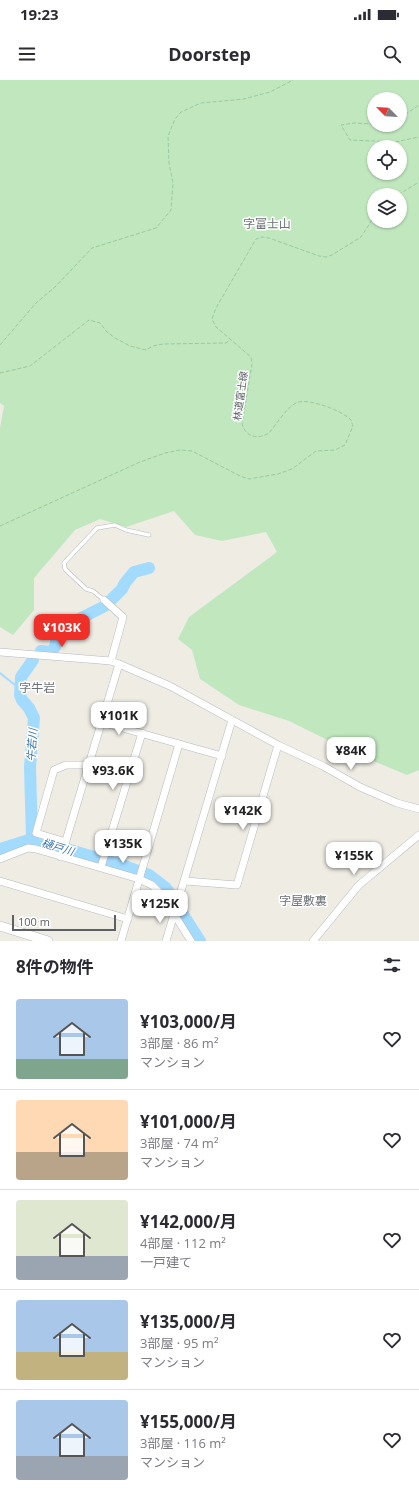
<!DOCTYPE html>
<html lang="ja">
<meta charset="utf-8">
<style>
:root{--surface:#fff;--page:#f2f2f3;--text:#2b2b33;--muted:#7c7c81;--line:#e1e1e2;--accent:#ef3029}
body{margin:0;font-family:"Open Sans","Noto Sans JP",sans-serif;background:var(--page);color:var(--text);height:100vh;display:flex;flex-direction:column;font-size:15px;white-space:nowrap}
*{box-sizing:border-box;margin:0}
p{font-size:13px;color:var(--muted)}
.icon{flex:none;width:22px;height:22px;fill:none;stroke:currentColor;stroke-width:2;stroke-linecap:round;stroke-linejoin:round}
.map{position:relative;height:861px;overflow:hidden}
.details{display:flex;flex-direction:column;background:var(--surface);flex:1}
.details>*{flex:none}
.needle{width:26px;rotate:294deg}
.fabs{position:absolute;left:367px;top:12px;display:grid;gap:8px}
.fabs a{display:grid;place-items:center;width:40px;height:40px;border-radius:50%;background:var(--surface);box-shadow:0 1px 3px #0004;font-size:20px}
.scale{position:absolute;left:12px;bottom:10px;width:104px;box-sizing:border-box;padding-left:4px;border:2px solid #5c6065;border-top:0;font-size:11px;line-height:14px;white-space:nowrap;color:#5c6065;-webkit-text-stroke:3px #fff;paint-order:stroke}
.price{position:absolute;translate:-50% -34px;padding:0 9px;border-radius:8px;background:#fff;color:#222;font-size:13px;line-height:26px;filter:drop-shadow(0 1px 2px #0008)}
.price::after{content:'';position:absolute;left:50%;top:24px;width:12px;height:9px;margin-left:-6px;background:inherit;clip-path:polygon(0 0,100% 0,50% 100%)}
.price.on{background:var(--accent);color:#fff}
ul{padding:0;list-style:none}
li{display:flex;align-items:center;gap:12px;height:100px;padding:0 16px}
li+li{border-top:1px solid var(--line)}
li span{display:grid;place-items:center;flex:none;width:112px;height:80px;border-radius:4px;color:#555}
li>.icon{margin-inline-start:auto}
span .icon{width:48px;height:48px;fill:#fffc;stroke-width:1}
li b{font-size:17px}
h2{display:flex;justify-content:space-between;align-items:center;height:48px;padding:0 16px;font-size:17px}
.status{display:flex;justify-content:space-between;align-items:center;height:28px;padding:0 20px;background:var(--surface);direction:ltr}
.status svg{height:11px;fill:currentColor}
header{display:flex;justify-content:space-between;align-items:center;height:52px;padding:0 16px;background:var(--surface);font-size:18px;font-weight:700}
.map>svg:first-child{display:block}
</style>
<div class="status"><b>19:23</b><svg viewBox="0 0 49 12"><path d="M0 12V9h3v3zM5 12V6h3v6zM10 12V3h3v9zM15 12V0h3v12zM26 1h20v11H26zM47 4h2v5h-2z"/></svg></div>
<header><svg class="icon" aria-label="menu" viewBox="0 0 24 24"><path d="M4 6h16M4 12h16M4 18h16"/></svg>Doorstep<svg class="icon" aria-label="search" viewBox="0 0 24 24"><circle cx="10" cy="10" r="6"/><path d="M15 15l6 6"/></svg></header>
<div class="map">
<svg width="419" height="861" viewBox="0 0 419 861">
<rect width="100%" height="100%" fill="#efece4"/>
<path fill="#c1e7bf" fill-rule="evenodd" d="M 0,0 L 419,0 L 419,690 L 407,695 L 352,672 L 289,641 L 239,625 L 200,599 L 192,570 L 178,559 L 189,537 L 277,472 L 266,452 L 222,461 L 195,455 L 174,431 L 126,447 L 100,439 L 75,450 L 34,498 L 34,530 L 13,555 L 0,547 L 0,348 L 4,326 L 0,323 ZM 374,19 L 400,19 L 400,45 L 374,45 ZM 374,67 L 400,67 L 400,93 L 374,93 ZM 374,115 L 400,115 L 400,141 L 374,141 Z"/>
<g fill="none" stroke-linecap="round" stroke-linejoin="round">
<path stroke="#a3dbff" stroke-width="2" d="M 0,593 L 20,609"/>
<g stroke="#a3dbff" stroke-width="12">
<path d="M 41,571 L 51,572 L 55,567 L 57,557 L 61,551 L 71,543 L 105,526 L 122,509 L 125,503 L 134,492 L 149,488"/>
<path d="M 32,759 L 30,687 L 34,638 L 29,628 L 22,620 L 20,615 L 21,597 L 33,580"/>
<path d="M 0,769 L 32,759 L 125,786 L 149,795 L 166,808 L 200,861"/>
</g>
<g stroke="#b6babe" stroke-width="4.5">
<path id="service" d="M 104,520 L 93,511 L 86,509 L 65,489 L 64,483 L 97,448 L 115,445 L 126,450 L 149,455"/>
</g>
<g stroke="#b6babe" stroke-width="8">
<g id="minor">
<path d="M 104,520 L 123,537 L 111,581"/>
<path d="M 0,572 L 111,581 L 119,584 L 170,606 L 278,665 L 323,686 L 360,707 L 397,723 L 419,729"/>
<path d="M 101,642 L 222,676"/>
<path d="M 66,762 L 36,753 L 54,690 L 66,685 L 89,685"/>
<path d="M 61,777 L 119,584"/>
<path d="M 0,779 L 28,768 L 36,769 L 139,799 L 152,805 L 162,815 L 191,861"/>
<path d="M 101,787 L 142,653"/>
<path d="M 0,801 L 128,839"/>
<path d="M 185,801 L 237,805 L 278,665"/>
<path d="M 121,861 L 179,664"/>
<path d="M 166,861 L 232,640"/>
<path d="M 313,861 L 359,805 L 419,755"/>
</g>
</g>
<g stroke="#b6babe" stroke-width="10">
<path id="tertiary" d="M 0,846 L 48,861"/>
</g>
<g stroke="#98c9a4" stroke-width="1" stroke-dasharray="4 2" stroke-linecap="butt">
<path d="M 400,38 L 419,25"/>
<path d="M 374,44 L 354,43 L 341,45 L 350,60 L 395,62 L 419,57"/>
<path d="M 398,115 L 419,102"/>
<path d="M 0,265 L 36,223 L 55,207 L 92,168 L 156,148 L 171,130 L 173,103 L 169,83 L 168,56 L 175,39 L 181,32 L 201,23 L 244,19 L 270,12 L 293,0"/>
<path d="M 0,293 L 30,286 L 89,240 L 100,243 L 107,252 L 115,258 L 130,266 L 146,270 L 153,266 L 163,264 L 226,263 L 230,260"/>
<path d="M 0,446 L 140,382 L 165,373 L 180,370 L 192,371 L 240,396 L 249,399 L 278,394 L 292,389 L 316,371 L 335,370 L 345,365 L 353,346 C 352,344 352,342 351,340 C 343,331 307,317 296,323 C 286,328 276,345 269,353 C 257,360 246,357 242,344 L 252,284 L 251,277 L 216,247 L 212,239 L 216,228 L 256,159 L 262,157 L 269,158 L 319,176 L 326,177 L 332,175 L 361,157 L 374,137"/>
</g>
<use href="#service" stroke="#fff" stroke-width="3.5"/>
<use href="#minor" stroke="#fff" stroke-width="7"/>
<use href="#tertiary" stroke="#fff" stroke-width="9"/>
</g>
<g text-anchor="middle" stroke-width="3" stroke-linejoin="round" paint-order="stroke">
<g font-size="10" fill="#5c6065" stroke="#fff">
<text transform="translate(240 316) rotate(-82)" y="4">林道富士線</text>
</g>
<g font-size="11" font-style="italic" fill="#3a77ac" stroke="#fff">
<text transform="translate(32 665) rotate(-86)" y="4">牛若川</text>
<text transform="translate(58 767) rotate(17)" y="4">樋戸川</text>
</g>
<g font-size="12" fill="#6d7277" stroke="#fff">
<text x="267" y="148">字富士山</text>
<text x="37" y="612">字牛岩</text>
<text x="303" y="825">字屋敷裏</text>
</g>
</g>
</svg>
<div class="fabs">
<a><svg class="needle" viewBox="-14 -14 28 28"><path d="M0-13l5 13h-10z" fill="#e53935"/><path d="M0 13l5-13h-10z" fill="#7c7c81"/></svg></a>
<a><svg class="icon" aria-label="locate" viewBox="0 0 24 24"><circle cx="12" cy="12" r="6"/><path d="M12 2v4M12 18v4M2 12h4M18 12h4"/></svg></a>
<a><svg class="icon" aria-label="layers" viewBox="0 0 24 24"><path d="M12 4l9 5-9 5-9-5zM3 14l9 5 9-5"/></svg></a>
</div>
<div class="scale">100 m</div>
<b class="price on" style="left:62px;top:568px">¥103K</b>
<b class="price" style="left:119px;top:656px">¥101K</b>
<b class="price" style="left:351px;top:691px">¥84K</b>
<b class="price" style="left:113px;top:711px">¥93.6K</b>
<b class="price" style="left:243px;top:751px">¥142K</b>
<b class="price" style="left:123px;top:784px">¥135K</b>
<b class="price" style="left:354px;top:796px">¥155K</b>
<b class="price" style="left:160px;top:844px">¥125K</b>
</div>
<section class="details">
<h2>8件の物件<svg class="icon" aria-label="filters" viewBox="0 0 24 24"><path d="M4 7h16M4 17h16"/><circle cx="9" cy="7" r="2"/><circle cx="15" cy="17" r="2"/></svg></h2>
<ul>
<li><span style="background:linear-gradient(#a9c7e8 75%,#7fa58c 0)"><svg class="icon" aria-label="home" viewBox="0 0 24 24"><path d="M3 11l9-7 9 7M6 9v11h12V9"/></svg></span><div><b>¥103,000/月</b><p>3部屋 · 86 m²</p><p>マンション</p></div><svg class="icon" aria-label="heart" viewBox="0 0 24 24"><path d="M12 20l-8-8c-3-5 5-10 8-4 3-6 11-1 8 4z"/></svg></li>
<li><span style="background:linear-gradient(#ffd9b3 65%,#b9a48a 0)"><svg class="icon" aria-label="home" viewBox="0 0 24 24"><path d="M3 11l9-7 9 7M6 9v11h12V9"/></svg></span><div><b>¥101,000/月</b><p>3部屋 · 74 m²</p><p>マンション</p></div><svg class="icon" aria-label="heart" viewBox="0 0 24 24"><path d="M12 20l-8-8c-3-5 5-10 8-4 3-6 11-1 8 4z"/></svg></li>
<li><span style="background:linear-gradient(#dfe7d0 70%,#9aa5b1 0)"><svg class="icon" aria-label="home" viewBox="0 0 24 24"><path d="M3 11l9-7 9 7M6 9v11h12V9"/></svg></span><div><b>¥142,000/月</b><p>4部屋 · 112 m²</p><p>一戸建て</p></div><svg class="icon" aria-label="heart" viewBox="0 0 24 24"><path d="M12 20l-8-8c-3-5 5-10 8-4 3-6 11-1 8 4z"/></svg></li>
<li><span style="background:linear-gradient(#a9c7e8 65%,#c2b280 0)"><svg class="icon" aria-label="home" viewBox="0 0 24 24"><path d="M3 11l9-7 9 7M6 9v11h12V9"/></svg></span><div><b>¥135,000/月</b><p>3部屋 · 95 m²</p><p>マンション</p></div><svg class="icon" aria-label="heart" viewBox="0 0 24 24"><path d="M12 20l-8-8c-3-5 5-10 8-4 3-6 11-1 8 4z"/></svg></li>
<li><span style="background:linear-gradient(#a9c7e8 70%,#9aa5b1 0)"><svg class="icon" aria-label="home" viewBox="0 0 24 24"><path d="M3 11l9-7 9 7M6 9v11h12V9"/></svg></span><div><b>¥155,000/月</b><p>3部屋 · 116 m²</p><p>マンション</p></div><svg class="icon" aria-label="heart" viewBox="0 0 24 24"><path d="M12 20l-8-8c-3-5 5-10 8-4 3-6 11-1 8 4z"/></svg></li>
</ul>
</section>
